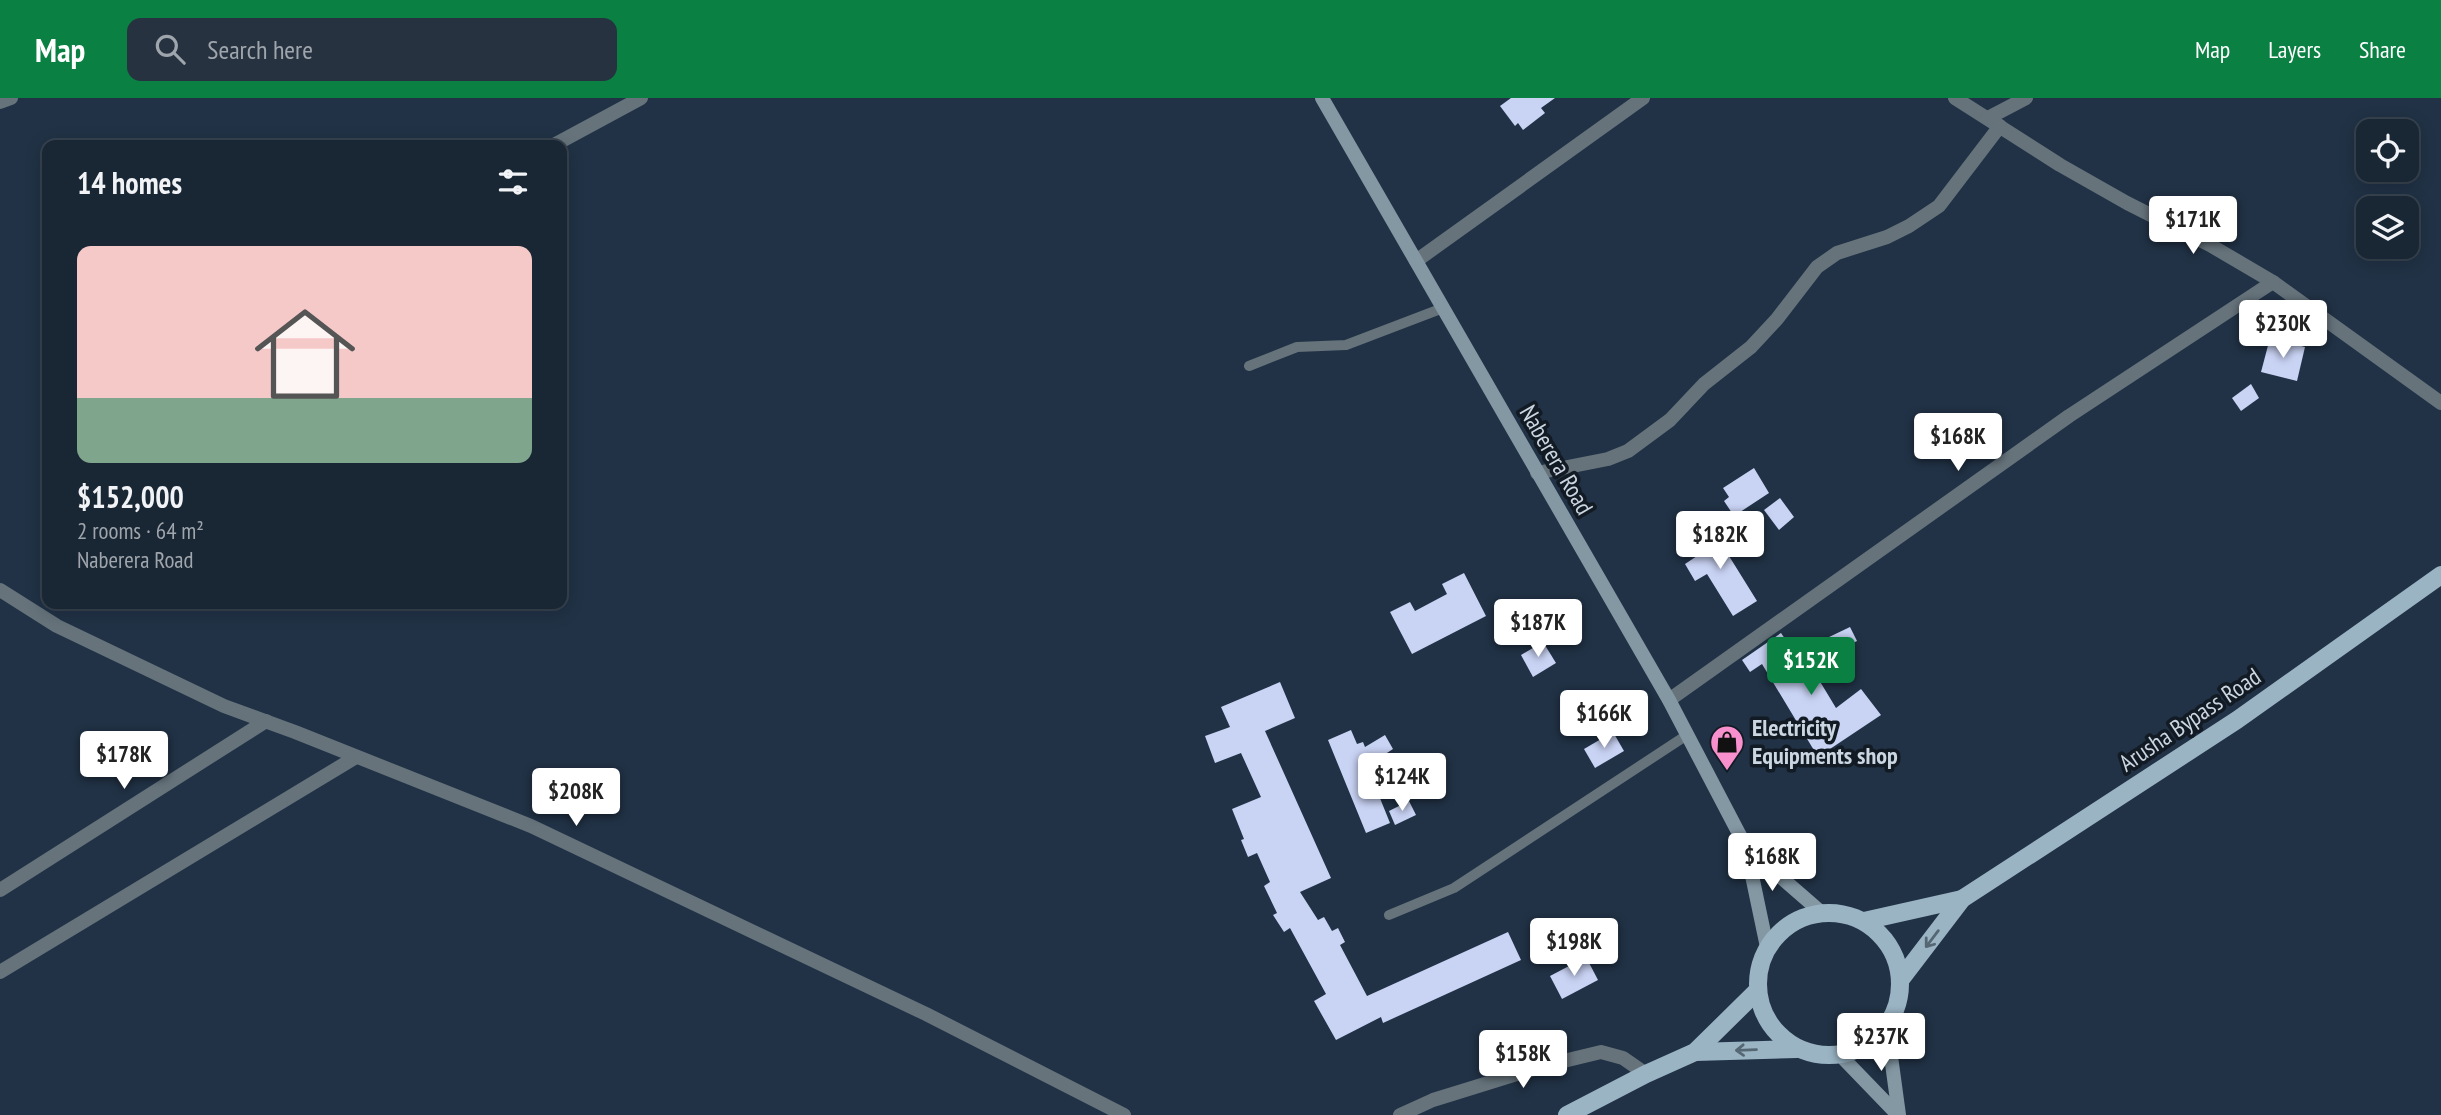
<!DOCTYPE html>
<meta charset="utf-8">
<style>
:root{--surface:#192634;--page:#263240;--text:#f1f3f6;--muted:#9fa5ac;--line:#37434f;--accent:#0b8043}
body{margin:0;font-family:"PT Sans Narrow",sans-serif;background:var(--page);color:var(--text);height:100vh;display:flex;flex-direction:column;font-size:26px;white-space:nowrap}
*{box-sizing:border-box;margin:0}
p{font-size:23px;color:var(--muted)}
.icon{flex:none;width:38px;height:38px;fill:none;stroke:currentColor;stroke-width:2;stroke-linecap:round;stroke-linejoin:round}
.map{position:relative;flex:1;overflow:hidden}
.drawer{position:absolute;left:42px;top:42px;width:525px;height:469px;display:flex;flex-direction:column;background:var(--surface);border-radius:14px;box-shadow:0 4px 18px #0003,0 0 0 2px var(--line)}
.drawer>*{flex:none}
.tools{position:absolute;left:2356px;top:21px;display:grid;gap:14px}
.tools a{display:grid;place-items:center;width:63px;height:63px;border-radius:14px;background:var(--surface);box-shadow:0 4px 18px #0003,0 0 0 2px var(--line);font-size:35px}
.price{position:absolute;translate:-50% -60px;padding:0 16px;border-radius:7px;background:#fff;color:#222;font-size:23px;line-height:46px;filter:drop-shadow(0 2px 4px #0008)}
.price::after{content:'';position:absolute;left:50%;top:42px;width:21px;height:16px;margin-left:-10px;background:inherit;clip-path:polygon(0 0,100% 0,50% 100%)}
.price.selected{background:var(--accent);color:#fff}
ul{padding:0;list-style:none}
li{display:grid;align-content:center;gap:14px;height:371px;padding:0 35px}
li span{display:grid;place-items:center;height:217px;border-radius:14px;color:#555}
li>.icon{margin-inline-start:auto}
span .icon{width:126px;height:126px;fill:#fffc;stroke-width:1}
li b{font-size:30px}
h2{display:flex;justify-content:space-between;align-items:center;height:84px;padding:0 35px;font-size:30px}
header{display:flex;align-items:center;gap:42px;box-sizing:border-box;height:98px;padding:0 35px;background:var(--accent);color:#fff}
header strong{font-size:33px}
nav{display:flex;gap:38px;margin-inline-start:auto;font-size:24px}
.search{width:490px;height:63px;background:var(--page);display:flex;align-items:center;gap:18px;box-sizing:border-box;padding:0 24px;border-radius:14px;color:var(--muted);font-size:26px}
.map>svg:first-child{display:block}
</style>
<header>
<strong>Map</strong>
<div class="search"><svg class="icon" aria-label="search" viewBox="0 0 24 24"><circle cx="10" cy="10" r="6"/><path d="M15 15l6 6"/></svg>Search here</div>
<nav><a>Map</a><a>Layers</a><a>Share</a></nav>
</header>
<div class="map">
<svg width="2441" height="1017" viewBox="0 0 2441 1017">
<rect width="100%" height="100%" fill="#213246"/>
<g fill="#c9d3f4">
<path d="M 1511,0 L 1555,0 L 1541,10 L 1545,15 L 1523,32 L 1518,25 L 1515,28 L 1500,8 Z"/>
<path d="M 2270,240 L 2305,249 L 2297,283 L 2261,274 Z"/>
<path d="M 2251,286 L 2259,300 L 2241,313 L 2232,300 Z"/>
<path d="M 1754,370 L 1769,395 L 1734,418 L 1724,403 L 1729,399 L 1723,390 Z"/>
<path d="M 1780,400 L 1794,419 L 1779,432 L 1764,412 Z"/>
<path d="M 1711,429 L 1757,503 L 1733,518 L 1707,476 L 1695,483 L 1685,466 L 1697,458 L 1688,444 Z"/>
<path d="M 1464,475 L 1486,518 L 1412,556 L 1390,514 L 1410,504 L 1415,513 L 1447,496 L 1442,486 Z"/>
<path d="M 1850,529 L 1857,543 L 1834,554 L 1827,540 Z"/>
<path d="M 1781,535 L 1805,570 L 1810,567 L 1836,610 L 1861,591 L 1881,617 L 1818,659 L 1762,566 L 1750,574 L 1742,562 Z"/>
<path d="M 1543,544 L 1556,565 L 1533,579 L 1521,557 Z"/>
<path d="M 1280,584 L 1295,620 L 1265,633 L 1331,780 L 1300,794 L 1318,822 L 1324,819 L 1332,833 L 1338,830 L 1345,844 L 1340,847 L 1367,898 L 1508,834 L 1521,862 L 1383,925 L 1381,919 L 1336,942 L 1314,903 L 1326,896 L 1290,830 L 1284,834 L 1273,817 L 1277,815 L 1264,788 L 1270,784 L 1257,755 L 1248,759 L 1241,742 L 1244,741 L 1232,711 L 1261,699 L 1241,655 L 1215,665 L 1205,638 L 1230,629 L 1221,609 Z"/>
<path d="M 1351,632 L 1357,646 L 1363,644 L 1365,649 L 1385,637 L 1393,651 L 1367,668 L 1390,725 L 1366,735 L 1328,642 Z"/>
<path d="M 1613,634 L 1624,653 L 1595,670 L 1584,651 Z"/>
<path d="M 1409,703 L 1416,717 L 1395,727 L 1389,713 Z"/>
<path d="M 1586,859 L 1598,882 L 1562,901 L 1550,878 Z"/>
</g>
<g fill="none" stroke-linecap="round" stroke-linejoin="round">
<g stroke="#66737b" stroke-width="10">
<path d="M 1249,268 L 1297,249 L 1346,247 L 1443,210"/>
<path d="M 1389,817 L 1454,790 L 1687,637"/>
</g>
<g stroke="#66737b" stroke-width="14">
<path d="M 1955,0 L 2060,67 L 2127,105 L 2210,147 L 2273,184 L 2441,305"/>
<path d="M 0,4 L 11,0"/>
<path d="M 1988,20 L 2026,0"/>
<path d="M 554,47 L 641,0"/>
<path d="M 1416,163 L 1643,0"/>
<path d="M 1537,375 L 1608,361 L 1628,353 L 1670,322 L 1704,286 L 1751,249 L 1777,221 L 1817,169 L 1837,155 L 1887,139 L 1909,128 L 1939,108 L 2000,28"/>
<path d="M 0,492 L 57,528 L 224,608 L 295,634 L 531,728 L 926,916 L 1124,1017"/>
<path d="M 1669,602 L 2069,318 L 2273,184"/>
<path d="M 0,792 L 266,623"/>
<path d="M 0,874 L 356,659"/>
<path d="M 1400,1017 L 1433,1002 L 1543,968 L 1601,954 L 1623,960 L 1646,976"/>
</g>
<g stroke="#8498a4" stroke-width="14">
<path d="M 1322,0 L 1669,602 L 1746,749 L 1767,849"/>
<path d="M 1746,749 L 1822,815"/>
<path d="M 1887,929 L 1899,1017"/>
<path d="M 1840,957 L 1898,1017"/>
</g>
<g stroke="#9ab4c4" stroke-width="18">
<circle cx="1829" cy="886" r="71"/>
<path d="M 1864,823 L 1962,801"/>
<path d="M 1901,881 L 1962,801 L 2237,622 L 2441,477"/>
<path d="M 1695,954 L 1797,951"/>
<path d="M 1567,1017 L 1646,976 L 1695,954 L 1757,893"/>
</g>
</g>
<defs><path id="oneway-shaft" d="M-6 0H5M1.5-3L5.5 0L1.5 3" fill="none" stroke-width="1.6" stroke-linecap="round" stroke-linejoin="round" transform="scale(1.75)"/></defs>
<g stroke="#566774">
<use href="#oneway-shaft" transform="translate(1932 841) rotate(127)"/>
<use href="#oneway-shaft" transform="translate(1746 952) rotate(178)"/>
</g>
<defs>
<g id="shop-pin" transform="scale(1.75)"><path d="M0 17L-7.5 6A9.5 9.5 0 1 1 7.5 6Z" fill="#f790cd" stroke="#121a23"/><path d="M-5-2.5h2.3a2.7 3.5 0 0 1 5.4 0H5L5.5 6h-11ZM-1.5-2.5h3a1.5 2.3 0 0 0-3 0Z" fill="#111"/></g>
</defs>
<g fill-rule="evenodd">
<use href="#shop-pin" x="1727" y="644"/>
</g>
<g text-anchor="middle" stroke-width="7" stroke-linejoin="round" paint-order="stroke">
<g font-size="24" fill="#cbd6e3" stroke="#121a23">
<text transform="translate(1556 362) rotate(60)" y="8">Naberera Road</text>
<text transform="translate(2190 622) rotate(-34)" y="8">Arusha Bypass Road</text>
</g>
<g font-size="24" font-weight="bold" fill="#cbd6e3" stroke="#121a23" text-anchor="start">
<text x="1752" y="638">Electricity<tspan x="1752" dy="28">Equipments shop</tspan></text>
</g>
</g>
</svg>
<div class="tools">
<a><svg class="icon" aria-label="locate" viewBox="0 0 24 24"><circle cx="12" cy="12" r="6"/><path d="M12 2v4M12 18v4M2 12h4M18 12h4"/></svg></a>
<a><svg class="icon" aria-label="layers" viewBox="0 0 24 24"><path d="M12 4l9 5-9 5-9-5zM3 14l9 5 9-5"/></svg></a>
</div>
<b class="price" style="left:2193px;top:158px">$171K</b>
<b class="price" style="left:2283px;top:262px">$230K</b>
<b class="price" style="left:1958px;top:375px">$168K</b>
<b class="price" style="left:1720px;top:473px">$182K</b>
<b class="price" style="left:1538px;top:561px">$187K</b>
<b class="price selected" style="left:1811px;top:599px">$152K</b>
<b class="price" style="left:1604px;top:652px">$166K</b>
<b class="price" style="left:124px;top:693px">$178K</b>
<b class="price" style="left:1402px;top:715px">$124K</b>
<b class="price" style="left:576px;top:730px">$208K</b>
<b class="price" style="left:1772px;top:795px">$168K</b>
<b class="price" style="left:1574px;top:880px">$198K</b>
<b class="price" style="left:1881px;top:975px">$237K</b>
<b class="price" style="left:1523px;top:992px">$158K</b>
<section class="drawer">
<h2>14 homes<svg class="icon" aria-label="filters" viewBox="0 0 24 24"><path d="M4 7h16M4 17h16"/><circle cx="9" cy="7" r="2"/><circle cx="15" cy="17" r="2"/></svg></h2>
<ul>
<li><span style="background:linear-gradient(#f6c9c9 70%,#7fa58c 0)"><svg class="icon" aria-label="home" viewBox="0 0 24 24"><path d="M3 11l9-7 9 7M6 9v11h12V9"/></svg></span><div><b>$152,000</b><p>2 rooms · 64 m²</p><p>Naberera Road</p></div></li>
</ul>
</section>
</div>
